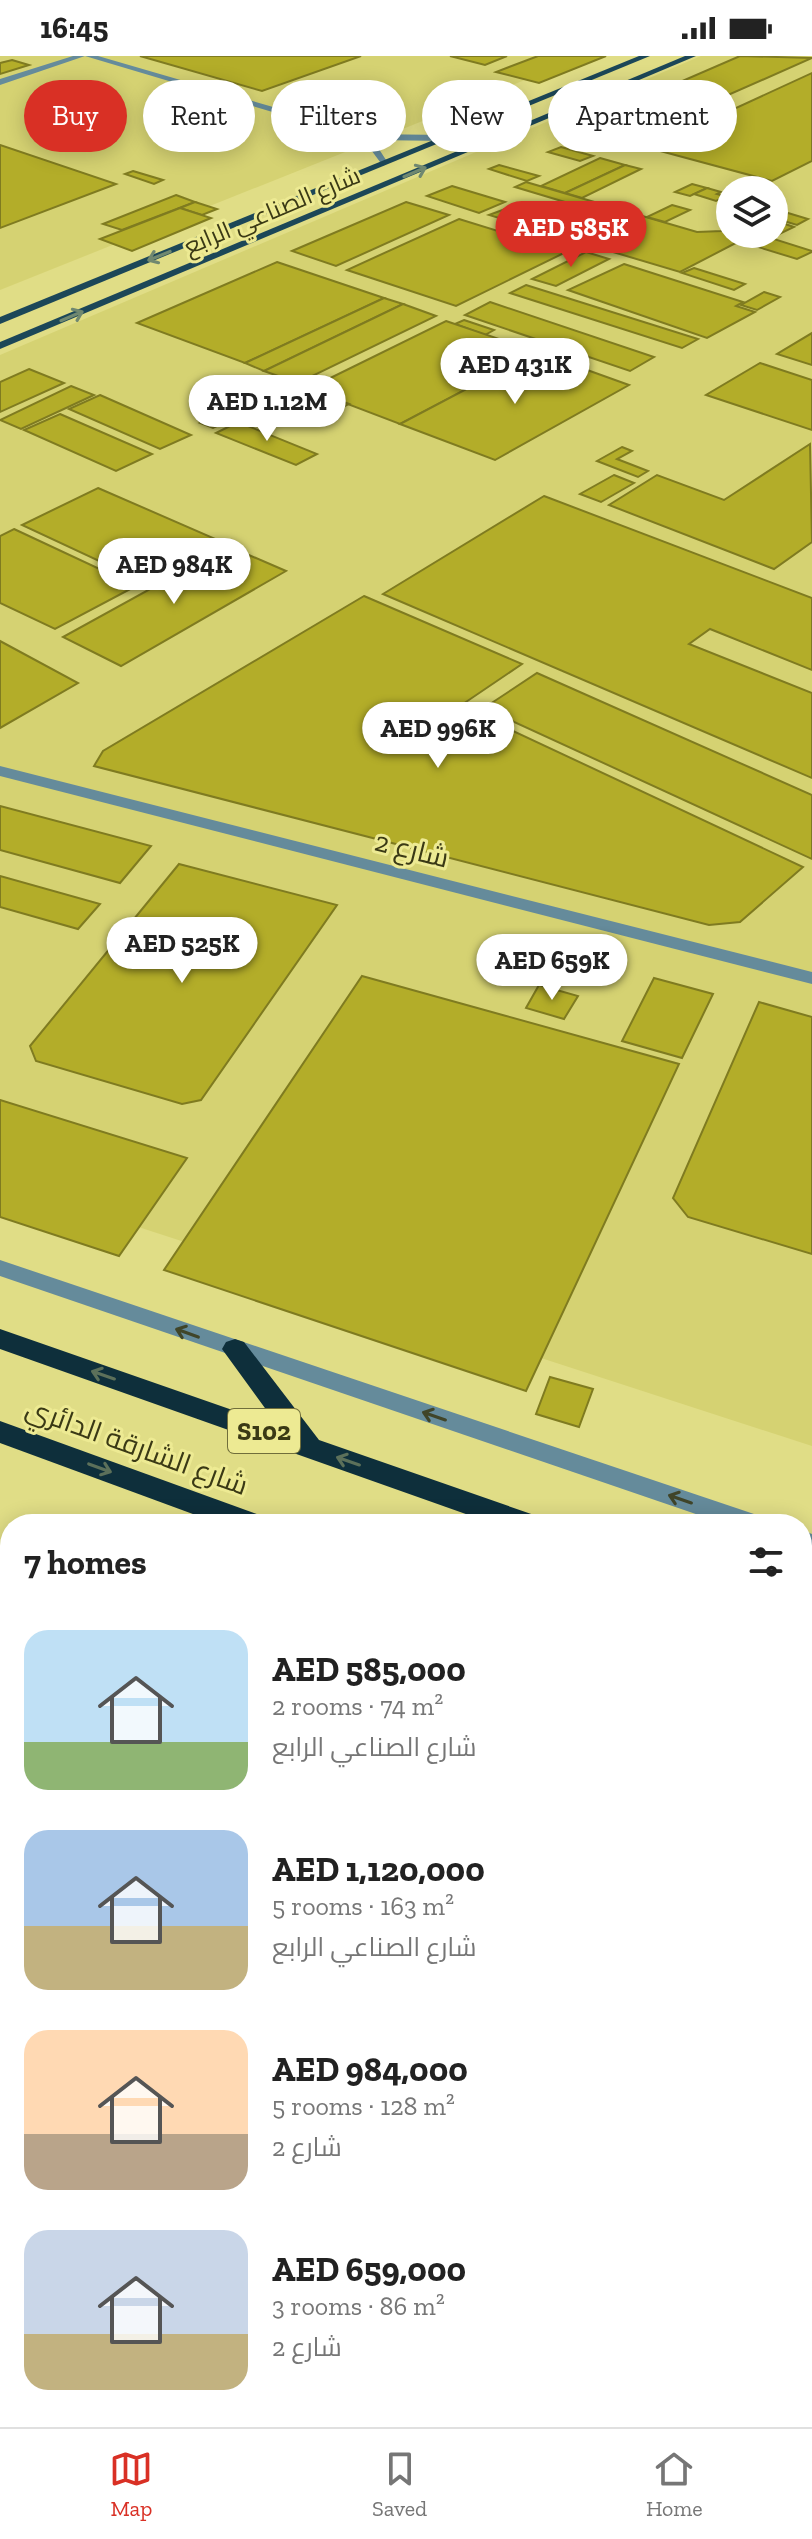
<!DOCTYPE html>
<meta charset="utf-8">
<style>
:root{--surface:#fff;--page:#f2f2f2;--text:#222;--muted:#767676;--line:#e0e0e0;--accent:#d93025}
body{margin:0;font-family:"Zilla Slab",Cairo,serif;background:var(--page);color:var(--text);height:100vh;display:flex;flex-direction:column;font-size:30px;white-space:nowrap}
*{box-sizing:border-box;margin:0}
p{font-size:26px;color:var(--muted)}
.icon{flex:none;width:44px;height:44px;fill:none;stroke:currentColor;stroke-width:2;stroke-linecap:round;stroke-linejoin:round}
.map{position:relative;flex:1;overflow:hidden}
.details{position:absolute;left:0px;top:1458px;width:812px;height:914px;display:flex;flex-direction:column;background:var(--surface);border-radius:32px 32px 0 0;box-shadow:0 4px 20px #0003}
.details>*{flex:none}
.top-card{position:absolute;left:24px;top:24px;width:764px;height:72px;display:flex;gap:16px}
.buttons{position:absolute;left:716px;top:120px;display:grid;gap:16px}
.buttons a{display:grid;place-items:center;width:72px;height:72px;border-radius:50%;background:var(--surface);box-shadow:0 4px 20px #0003;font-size:40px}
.price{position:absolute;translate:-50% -68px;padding:0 18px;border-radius:28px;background:#fff;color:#222;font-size:26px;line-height:52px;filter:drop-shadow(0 2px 4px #0008)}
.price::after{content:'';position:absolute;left:50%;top:48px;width:24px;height:18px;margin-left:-12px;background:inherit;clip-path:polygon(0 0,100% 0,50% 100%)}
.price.active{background:var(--accent);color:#fff}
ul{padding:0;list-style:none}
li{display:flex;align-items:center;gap:24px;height:200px;padding:0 24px}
li span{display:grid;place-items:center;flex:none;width:224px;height:160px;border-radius:24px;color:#555}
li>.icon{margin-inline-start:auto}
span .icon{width:96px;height:96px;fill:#fffc;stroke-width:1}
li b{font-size:34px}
h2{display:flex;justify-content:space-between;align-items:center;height:96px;padding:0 24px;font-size:34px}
.pill{padding:0 28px;border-radius:36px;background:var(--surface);box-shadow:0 4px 20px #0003;font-size:28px;line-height:72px}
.pill.active{background:var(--accent);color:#fff}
.status{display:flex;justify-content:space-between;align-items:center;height:56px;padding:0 40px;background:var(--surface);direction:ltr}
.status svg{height:22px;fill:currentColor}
.dock{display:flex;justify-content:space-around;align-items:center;height:112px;border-top:2px solid var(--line);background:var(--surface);font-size:22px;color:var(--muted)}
.dock a{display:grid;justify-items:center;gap:4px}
.dock .active{color:var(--accent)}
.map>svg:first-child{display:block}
</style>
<div class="status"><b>16:45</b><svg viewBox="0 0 49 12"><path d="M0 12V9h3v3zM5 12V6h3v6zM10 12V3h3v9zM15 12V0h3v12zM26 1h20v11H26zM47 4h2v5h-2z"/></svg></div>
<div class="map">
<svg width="812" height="2371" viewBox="0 0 812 2371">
<rect width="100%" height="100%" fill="#e0dd86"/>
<g fill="#d5d272" fill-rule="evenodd">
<path d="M 0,0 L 585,0 L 0,234 Z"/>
<path d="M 701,0 L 812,0 L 812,1390 L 0,1126 L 0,299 ZM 730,134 L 774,134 L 774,178 L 730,178 Z"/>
</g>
<g fill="#b3ad29" stroke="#7f7b20" stroke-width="2">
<path d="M 140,0 L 361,0 L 262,35 Z"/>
<path d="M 450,0 L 507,0 L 485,9 Z"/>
<path d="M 538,0 L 606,0 L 539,27 L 496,16 Z"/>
<path d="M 740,0 L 812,2 L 626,84 L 576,71 Z"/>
<path d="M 12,4 L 29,9 L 0,18 L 0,7 Z"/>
<path d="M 812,17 L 812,105 L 772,125 L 649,92 Z"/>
<path d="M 0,89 L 116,128 L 0,172 Z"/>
<path d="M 561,91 L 593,100 L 580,105 L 548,96 Z"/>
<path d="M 600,102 L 625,109 L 565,137 L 541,130 Z"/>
<path d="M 499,109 L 539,120 L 527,125 L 489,113 Z"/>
<path d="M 625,109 L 641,113 L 582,142 L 565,137 Z"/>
<path d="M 133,115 L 163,124 L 154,128 L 125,118 Z"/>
<path d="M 526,126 L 697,176 L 722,175 L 730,171 L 730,178 L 753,178 L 680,216 L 489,159 L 505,153 L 603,183 L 635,167 L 515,131 Z"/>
<path d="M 692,128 L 707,132 L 690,140 L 675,136 Z"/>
<path d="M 452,130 L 505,146 L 479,157 L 427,140 Z"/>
<path d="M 707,132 L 721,136 L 717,138 L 724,140 L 716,145 L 694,138 Z"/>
<path d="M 176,139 L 195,146 L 122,174 L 103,168 Z"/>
<path d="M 195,146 L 217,153 L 202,159 L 180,152 Z"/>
<path d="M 406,146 L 449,159 L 336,210 L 292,195 Z"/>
<path d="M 672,149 L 690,154 L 665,166 L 647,161 Z"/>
<path d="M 180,152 L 211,162 L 132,195 L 100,183 Z"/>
<path d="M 788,157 L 808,163 L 797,169 L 777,163 Z"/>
<path d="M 459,163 L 566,196 L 456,250 L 347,214 Z"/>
<path d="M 782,167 L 794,171 L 771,182 L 758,178 L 774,178 L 774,171 Z"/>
<path d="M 758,178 L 812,195 L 812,196 L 797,203 L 742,186 Z"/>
<path d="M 586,196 L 609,203 L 556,230 L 532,223 Z"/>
<path d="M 277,206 L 384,242 L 245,307 L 137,267 Z"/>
<path d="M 624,208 L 743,246 L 736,250 L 755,256 L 707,282 L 568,234 Z"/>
<path d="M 694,212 L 745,228 L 734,234 L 682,217 Z"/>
<path d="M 526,229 L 698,283 L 682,292 L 510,237 Z"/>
<path d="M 764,236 L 780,241 L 757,254 L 741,249 Z"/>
<path d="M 384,242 L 403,248 L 264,315 L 245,307 Z"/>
<path d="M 490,246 L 654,301 L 630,315 L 465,259 Z"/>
<path d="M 403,248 L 436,260 L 298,327 L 264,315 Z"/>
<path d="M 464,264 L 494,274 L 485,279 L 455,268 Z"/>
<path d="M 446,265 L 537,296 L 400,368 L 308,333 Z"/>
<path d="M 812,277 L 812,309 L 777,298 Z"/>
<path d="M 537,296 L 629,329 L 495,404 L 400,368 Z"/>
<path d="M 760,307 L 812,324 L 812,374 L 706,339 Z"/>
<path d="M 29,313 L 64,327 L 0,356 L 0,326 Z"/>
<path d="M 71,330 L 94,339 L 21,373 L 0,364 Z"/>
<path d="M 319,337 L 349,348 L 341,352 L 310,340 Z"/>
<path d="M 100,339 L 191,379 L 160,393 L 69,353 Z"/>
<path d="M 234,350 L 247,355 L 213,372 L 200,367 Z"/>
<path d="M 60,358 L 152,398 L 116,415 L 24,374 Z"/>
<path d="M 238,366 L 317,398 L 296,409 L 216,377 Z"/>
<path d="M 810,388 L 812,486 L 774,513 L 609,449 L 657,419 L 724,444 Z"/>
<path d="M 622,391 L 632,395 L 617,403 L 648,415 L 638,421 L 597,405 Z"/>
<path d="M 614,419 L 634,427 L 601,446 L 580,438 Z"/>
<path d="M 98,432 L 220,485 L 144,526 L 22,469 Z"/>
<path d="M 544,440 L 812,542 L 812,614 L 710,573 L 689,588 L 812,637 L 812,722 L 383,538 Z"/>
<path d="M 14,473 L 136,530 L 55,573 L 0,547 L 0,480 Z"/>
<path d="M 228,490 L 286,515 L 121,610 L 63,581 Z"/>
<path d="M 364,540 L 522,608 L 460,650 L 803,811 L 740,866 L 709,869 L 94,710 L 103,695 Z"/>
<path d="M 0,585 L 78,627 L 0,672 Z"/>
<path d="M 537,617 L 812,739 L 812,803 L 484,652 Z"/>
<path d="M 0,750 L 151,790 L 120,827 L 0,794 Z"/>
<path d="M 179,808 L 337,849 L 201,1044 L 182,1048 L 36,1005 L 30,990 Z"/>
<path d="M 0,820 L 100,848 L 78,873 L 0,851 Z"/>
<path d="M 362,920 L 679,1008 L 526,1335 L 164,1214 Z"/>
<path d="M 654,922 L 713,938 L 682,1002 L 622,985 Z"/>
<path d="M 539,929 L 578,940 L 564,963 L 526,952 Z"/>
<path d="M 759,946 L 812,961 L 812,1198 L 688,1161 L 673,1142 Z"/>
<path d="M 0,1044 L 187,1102 L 119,1200 L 0,1161 Z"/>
<path d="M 550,1321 L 593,1333 L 579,1371 L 536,1358 Z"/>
</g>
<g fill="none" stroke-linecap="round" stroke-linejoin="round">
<g fill="#658b9b" fill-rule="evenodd">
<path d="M 73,0 L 98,0 L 366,78 L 446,79 L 451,82 L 446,85 L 373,84 L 388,107 L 383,110 L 363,83 L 85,0 L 0,29 L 0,23 Z"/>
<path d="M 0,710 L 812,916 L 812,928 L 0,720 Z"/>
<path d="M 0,1204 L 754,1458 L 762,1461 L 765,1468 L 725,1468 L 0,1220 Z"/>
<path d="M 802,1474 L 812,1478 L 812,1498 L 802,1494 Z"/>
</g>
<g fill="#1c4758" fill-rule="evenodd">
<path d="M 639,0 L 650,0 L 0,268 L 0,261 Z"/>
<path d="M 685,0 L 696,0 L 0,293 L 0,286 Z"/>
</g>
<g fill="#0e2f3b" fill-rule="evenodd">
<path d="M 0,1273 L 278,1370 L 222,1293 L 226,1286 L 235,1283 L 244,1286 L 319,1384 L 537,1460 L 541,1468 L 494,1468 L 0,1293 Z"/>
<path d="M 0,1365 L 262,1460 L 266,1468 L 220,1468 L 0,1387 Z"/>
<path d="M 802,1551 L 812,1555 L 812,1581 L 802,1577 Z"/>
<path d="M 802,1661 L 812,1664 L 812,1692 L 802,1689 Z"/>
</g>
</g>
<defs><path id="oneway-shaft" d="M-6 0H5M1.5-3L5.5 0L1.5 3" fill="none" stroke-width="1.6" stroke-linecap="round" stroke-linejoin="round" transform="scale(2)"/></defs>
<g stroke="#708870">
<use href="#oneway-shaft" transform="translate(415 116) rotate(-23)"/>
<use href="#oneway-shaft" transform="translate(159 200) rotate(158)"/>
<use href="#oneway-shaft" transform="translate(72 260) rotate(-23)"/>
</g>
<g stroke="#404529">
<use href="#oneway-shaft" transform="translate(187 1277) rotate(-160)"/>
<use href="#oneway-shaft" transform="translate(434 1360) rotate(-161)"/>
<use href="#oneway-shaft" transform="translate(680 1443) rotate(-161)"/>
</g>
<g stroke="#5c705a">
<use href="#oneway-shaft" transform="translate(103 1319) rotate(-161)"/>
<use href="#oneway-shaft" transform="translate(348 1405) rotate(-161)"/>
<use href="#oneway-shaft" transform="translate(100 1412) rotate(20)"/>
</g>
<g text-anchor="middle" stroke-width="6" stroke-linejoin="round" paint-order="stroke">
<g font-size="24" fill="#3a3915" stroke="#edea93">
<text transform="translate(272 155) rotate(-23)" y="8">شارع الصناعي الرابع</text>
</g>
<rect fill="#edea93" stroke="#706e3b" stroke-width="2" x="228" y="1353" width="72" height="44" rx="6"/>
<g font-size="26" font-weight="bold" fill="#3a3915">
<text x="264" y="1384">S102</text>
</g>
<g font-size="28" fill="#3a3915" stroke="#edea93">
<text transform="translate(412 793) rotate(14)" y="10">شارع 2</text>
<text transform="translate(137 1390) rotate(20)" y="10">شارع الشارقة الدائري</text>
</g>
</g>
</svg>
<div class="buttons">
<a><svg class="icon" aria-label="layers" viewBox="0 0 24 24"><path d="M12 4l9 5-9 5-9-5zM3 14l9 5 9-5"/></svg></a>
</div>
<b class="price active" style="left:571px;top:213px">AED 585K</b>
<b class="price" style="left:515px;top:350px">AED 431K</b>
<b class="price" style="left:267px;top:387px">AED 1.12M</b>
<b class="price" style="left:174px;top:550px">AED 984K</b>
<b class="price" style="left:438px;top:714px">AED 996K</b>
<b class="price" style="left:182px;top:929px">AED 525K</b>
<b class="price" style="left:552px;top:946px">AED 659K</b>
<div class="top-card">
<a class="pill active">Buy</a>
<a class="pill">Rent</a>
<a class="pill">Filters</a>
<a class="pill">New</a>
<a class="pill">Apartment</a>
</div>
<section class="details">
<h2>7 homes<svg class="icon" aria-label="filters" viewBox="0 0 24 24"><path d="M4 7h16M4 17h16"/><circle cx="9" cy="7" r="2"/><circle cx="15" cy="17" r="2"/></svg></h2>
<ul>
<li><span style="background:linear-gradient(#bfe0f5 70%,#8fb573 0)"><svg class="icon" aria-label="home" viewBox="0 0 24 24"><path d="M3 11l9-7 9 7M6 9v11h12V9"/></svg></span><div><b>AED 585,000</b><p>2 rooms · 74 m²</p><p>شارع الصناعي الرابع</p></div></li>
<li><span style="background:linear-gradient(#a9c7e8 60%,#c2b280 0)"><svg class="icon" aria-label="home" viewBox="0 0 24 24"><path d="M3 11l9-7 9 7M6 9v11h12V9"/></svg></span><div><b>AED 1,120,000</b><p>5 rooms · 163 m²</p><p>شارع الصناعي الرابع</p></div></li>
<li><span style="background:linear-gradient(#ffd9b3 65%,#b9a48a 0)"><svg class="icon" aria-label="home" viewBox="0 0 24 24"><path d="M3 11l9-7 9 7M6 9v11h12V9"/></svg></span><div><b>AED 984,000</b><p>5 rooms · 128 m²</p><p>شارع 2</p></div></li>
<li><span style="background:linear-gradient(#c9d6e8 65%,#c2b280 0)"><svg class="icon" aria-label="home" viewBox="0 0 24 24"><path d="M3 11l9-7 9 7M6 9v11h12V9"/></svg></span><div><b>AED 659,000</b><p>3 rooms · 86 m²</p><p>شارع 2</p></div></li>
</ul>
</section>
</div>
<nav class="dock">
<a class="active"><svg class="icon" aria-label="map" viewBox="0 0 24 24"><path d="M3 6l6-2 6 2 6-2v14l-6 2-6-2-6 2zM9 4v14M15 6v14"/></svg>Map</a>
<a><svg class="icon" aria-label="saved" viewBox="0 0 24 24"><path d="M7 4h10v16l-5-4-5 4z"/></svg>Saved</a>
<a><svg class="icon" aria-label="home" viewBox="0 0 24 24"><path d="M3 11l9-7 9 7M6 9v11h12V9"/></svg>Home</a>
</nav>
